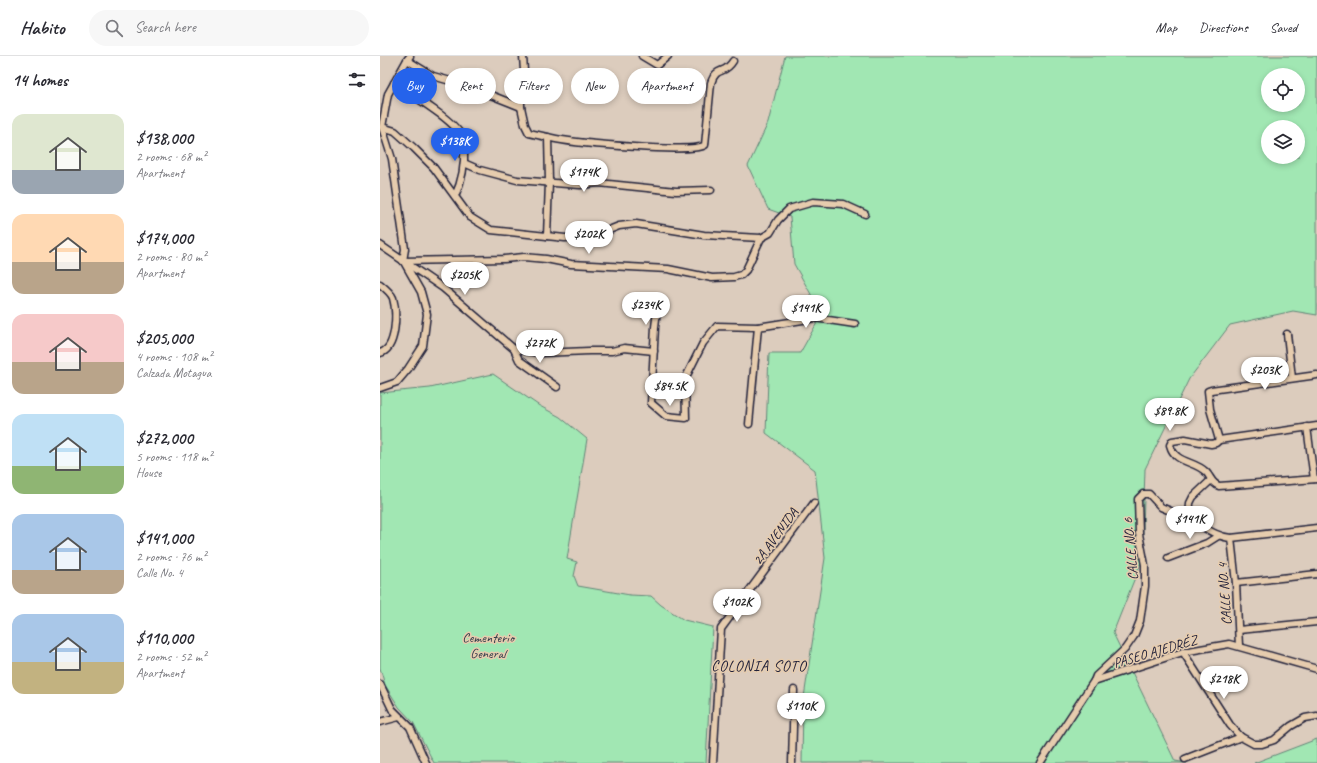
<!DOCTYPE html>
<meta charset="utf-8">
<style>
:root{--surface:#fff;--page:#f7f7f7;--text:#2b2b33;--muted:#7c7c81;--line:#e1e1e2;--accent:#2563eb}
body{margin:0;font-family:Caveat,sans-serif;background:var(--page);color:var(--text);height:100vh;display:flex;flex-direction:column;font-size:15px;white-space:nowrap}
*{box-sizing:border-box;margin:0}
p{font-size:13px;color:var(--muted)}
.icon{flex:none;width:22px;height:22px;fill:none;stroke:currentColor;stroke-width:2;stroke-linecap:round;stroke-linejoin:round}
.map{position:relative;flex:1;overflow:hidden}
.side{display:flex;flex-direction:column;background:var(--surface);width:380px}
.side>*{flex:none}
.guide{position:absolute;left:12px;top:12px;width:380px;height:36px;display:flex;gap:8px}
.controls{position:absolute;left:881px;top:12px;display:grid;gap:8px}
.controls a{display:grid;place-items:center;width:44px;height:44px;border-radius:50%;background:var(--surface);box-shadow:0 2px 6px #0003;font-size:20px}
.price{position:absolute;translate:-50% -34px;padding:0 9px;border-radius:14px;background:#fff;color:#222;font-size:13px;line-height:26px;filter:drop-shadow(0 1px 2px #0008)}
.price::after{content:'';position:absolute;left:50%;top:24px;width:12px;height:9px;margin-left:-6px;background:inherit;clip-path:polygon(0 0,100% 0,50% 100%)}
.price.on{background:var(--accent);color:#fff}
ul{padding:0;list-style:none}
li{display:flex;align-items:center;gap:12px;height:100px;padding:0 12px}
li span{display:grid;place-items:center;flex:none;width:112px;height:80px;border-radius:12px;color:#555}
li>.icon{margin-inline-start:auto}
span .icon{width:48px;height:48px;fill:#fffc;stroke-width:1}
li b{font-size:17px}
h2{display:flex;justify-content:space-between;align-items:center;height:48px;padding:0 12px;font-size:17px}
.pill{padding:0 14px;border-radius:18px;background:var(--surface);box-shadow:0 2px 6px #0003;font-size:14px;line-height:36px}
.pill.on{background:var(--accent);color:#fff}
header{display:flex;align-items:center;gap:24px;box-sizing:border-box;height:56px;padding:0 20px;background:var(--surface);border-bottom:1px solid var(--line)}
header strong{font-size:19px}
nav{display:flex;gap:22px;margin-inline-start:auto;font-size:14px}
.search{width:280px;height:36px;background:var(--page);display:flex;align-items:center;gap:10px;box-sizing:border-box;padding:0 14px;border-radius:22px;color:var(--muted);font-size:15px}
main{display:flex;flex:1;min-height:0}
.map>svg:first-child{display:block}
</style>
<header>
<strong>Habito</strong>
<div class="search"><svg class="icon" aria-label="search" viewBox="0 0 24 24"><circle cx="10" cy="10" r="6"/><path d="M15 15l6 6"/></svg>Search here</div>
<nav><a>Map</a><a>Directions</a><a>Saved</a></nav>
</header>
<main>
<section class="side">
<h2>14 homes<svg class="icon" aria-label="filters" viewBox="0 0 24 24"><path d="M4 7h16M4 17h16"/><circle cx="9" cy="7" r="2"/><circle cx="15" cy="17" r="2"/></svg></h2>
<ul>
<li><span style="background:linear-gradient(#dfe7d0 70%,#9aa5b1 0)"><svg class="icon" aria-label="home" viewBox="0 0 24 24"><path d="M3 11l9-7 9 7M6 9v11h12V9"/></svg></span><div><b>$138,000</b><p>2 rooms · 68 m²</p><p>Apartment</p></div></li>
<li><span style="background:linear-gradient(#ffd9b3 60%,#b9a48a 0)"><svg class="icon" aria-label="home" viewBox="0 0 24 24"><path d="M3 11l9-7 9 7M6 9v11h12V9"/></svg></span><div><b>$174,000</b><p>2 rooms · 80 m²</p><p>Apartment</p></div></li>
<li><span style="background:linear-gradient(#f6c9c9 60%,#b9a48a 0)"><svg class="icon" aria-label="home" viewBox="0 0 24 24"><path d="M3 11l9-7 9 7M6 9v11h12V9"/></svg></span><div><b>$205,000</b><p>4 rooms · 108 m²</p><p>Calzada Motagua</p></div></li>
<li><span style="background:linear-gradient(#bfe0f5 65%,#8fb573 0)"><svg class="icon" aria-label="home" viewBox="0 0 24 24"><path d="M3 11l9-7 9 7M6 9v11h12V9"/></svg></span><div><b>$272,000</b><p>5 rooms · 118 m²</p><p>House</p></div></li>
<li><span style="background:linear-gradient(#a9c7e8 70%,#b9a48a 0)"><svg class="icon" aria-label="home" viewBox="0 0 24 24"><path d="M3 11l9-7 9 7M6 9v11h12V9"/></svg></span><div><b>$141,000</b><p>2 rooms · 76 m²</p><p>Calle No. 4</p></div></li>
<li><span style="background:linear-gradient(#a9c7e8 60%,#c2b280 0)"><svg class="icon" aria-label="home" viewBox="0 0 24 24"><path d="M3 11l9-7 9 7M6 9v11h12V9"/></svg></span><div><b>$110,000</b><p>2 rooms · 52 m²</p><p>Apartment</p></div></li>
</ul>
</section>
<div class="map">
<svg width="937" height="707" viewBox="0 0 937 707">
<rect width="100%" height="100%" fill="#dcccbd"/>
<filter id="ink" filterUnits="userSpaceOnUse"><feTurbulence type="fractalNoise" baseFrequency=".025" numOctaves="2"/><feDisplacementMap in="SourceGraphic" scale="8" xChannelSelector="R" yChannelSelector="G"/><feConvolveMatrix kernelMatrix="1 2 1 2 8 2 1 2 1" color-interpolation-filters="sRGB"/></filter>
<g filter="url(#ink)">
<g fill="#a1e7b3" stroke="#628477" fill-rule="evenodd">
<path d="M 405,0 L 937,0 L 937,259 L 913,255 L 850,269 L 809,323 L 765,413 L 762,504 L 733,577 L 795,705 L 807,707 L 422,707 L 423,648 L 445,502 L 435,414 L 386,377 L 389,297 L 420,297 L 442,258 L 414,208 L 410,161 L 388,153 L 368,110 L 388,67 ZM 888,19 L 918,19 L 918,49 L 888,49 ZM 888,71 L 918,71 L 918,101 L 888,101 Z"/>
<path d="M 113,318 L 158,349 L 180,361 L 207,383 L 187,503 L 197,506 L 194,520 L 198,530 L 250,539 L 271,540 L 281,549 L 304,564 L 333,571 L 326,707 L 54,707 L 33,666 L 19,651 L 5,629 L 0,612 L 0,337 L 50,332 Z"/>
<path d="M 937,683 L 937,707 L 874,707 Z"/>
</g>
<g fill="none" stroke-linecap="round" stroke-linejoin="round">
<g stroke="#22223b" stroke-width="9">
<g id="minor">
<path d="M 143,0 L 144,15 L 141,32 L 141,51 L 145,69 L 149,77 C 158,79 167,81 176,83 C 196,87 314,98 325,89 L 331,27 C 337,9 344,20 353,5"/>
<path d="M 262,0 L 277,9 L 288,0"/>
<path d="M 27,4 L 53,20 L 88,30 L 141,51"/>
<path d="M 14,27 C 30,38 78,66 83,83 C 84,85 84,89 84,92 C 85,108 82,125 75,140"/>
<path d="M 2,71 L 15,75 L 34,92 L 54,112 L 90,161 L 111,174 L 185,182 L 214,180 L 239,170 L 256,168 L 324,179 L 381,182 L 390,177 L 398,164 L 409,153 L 433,146 L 463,148 L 485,158"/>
<path d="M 84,107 L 100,114 L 137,124 L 200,129 L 219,127 L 296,135 L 331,134"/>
<path d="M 167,180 L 169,126 L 168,81"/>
<path d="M 0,189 L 63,232 L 134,293 L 139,304 L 177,331"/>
<path d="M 23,205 L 124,203 L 144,201 L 166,203 L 191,208 L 288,213 L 332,222 L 354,221 L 361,219 L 366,214 L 381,182"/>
<path d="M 23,205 L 25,193 L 12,103 L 2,71 L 8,38 L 27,4 L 30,0"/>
<path d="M 0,228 C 5,232 11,237 13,242 C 17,256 17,293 0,297"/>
<path d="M 278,246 L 275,271 L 271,347 L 286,360 L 306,362 L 305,323 L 323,287 L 337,270 L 378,271 L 435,262 L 475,268"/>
<path d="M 907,278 L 912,322"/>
<path d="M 134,293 L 161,297 L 209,295 L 232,295 L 244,292 L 274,295"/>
<path d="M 937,319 L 831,334 L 828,335 L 830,353 L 839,384 L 836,387 L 831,388 L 805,383 L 792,385 L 790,389 C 795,408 814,404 826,416 C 831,421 831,427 839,430 L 937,423"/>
<path d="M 0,332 L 17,326 L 28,313 L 43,290 L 47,258 L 41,236 L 24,206"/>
<path d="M 369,368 L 378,271"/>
<path d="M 927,371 L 934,423"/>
<path d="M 839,384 L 937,370"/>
<path d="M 831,424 L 813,441 L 810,447 L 809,463 C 823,470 836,481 851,482 L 856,527 L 859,590"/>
<path d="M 851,482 L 937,472"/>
<path d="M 788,502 L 827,487 L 838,480"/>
<path d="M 856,527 L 937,518"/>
<path d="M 859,574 L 937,566"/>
<path d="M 803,596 L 850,669 L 861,681 L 874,688 L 882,688 L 894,684 L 911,670 L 925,662 L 937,660"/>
<path d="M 714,625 L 716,620 L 745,593 L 754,580 L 760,565 L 765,530 L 765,509 L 759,478 L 758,443 L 763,438 L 769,438 L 781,451 L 809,463"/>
<path d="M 0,628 L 12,653 L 30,671 L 46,707"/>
<path d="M 0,666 L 19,661"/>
<path d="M 805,703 L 861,681"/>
<path d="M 333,707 L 341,573 L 434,447"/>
<path d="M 412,707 L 414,634"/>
<path d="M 660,707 L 714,625 L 803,596 L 849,588 L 937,613"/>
</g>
</g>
<use href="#minor" stroke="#e6ccae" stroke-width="6"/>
</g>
</g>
<g text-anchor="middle" stroke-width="3" stroke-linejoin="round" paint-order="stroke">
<g font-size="14" fill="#22223b" stroke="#e6ccae">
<text transform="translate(395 480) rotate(-54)" y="5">2A AVENIDA</text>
<text transform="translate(750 493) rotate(-95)" y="5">CALLE NO. 6</text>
<text transform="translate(844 538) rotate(-94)" y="5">CALLE NO. 4</text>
<text transform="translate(775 595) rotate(-16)" y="5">PASEO AJEDRÉZ</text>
</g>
<g font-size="14" fill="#35404d" stroke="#e6ccae">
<text x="108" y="586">Cementerio<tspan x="108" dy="16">General</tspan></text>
</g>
<g font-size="15" letter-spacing="1" fill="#22223b" stroke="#e6ccae">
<text x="379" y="615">COLONIA SOTO</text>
</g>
</g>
</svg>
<div class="controls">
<a><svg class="icon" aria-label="locate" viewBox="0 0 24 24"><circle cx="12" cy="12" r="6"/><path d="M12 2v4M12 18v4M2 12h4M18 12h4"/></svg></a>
<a><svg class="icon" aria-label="layers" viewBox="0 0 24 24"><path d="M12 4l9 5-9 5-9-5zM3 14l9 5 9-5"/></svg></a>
</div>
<b class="price on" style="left:75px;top:106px">$138K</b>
<b class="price" style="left:204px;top:137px">$174K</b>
<b class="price" style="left:209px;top:199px">$202K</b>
<b class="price" style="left:85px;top:240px">$205K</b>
<b class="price" style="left:266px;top:270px">$234K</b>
<b class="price" style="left:426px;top:273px">$141K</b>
<b class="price" style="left:160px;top:308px">$272K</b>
<b class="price" style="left:885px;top:335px">$203K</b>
<b class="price" style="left:290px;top:351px">$84.5K</b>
<b class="price" style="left:790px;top:376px">$89.8K</b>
<b class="price" style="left:810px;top:484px">$141K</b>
<b class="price" style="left:357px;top:567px">$102K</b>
<b class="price" style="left:844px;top:644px">$218K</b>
<b class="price" style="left:421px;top:671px">$110K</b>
<div class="guide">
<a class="pill on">Buy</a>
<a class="pill">Rent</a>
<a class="pill">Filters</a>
<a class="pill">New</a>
<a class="pill">Apartment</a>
</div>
</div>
</main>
